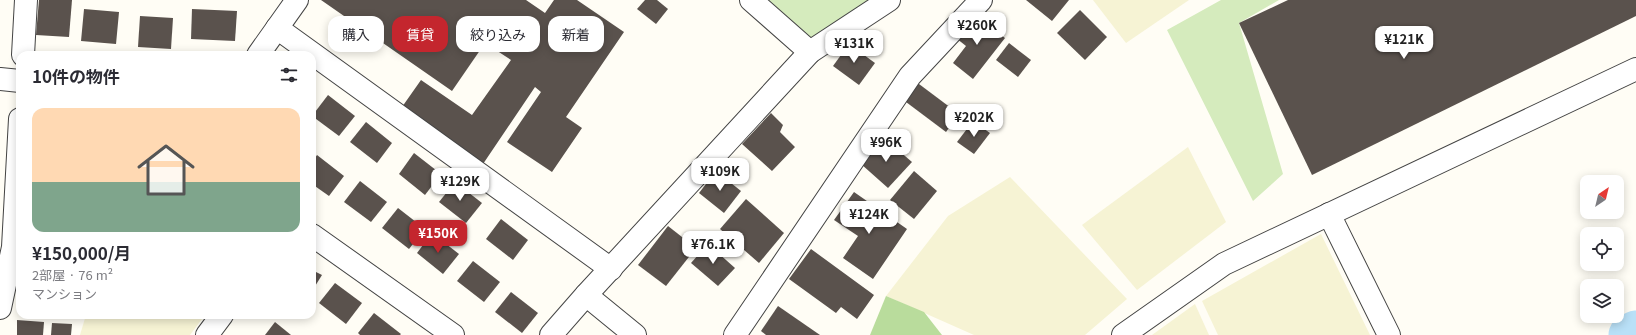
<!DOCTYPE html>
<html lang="ja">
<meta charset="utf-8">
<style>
:root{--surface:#fff;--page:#f2f2f3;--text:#2b2b33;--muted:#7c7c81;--line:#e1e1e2;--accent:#c4262e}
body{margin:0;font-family:Georgia,"Noto Sans JP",serif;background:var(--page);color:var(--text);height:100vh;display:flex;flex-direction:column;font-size:15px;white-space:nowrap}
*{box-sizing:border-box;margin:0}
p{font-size:13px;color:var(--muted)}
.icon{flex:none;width:22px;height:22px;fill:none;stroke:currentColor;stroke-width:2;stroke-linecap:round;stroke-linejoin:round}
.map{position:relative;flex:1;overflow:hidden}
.sheet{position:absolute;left:16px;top:51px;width:300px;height:268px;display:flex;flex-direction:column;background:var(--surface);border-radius:12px;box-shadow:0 2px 10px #0003}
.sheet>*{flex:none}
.top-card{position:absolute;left:328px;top:16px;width:380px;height:36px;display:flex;gap:8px}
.needle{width:26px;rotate:35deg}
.tools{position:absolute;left:1580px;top:175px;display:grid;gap:8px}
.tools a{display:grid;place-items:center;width:44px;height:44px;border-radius:8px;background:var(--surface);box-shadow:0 2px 10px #0003;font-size:20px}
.price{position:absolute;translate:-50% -34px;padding:0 9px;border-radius:8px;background:#fff;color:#222;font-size:13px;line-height:26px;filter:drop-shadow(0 1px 2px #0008)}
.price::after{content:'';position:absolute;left:50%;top:24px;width:12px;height:9px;margin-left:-6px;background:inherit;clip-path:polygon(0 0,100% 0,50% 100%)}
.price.active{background:var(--accent);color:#fff}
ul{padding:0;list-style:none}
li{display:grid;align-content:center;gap:8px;height:212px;padding:0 16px}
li+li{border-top:1px solid var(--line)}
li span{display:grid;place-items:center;height:124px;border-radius:12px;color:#555}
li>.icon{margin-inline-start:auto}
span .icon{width:72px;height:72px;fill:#fffc;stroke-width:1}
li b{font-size:17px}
h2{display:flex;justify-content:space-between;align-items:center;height:48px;padding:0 16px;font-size:17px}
.chip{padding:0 14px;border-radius:12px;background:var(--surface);box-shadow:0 2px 10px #0003;font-size:14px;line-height:36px}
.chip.active{background:var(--accent);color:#fff}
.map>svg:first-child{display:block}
</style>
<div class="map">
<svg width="1636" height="335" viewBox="0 0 1636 335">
<rect width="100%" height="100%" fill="#fffdf5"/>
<g fill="#f6f3d4">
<path d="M 1093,0 L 1189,0 L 1126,43 Z"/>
<path d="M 1188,147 L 1226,222 L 1137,290 L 1082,225 Z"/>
<path d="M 1010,177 L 1127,299 L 1085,335 L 974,335 L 886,296 L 948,216 Z"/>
<path d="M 1321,234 L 1370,335 L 1218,335 L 1202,301 Z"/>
<path d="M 1195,304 L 1209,335 L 1152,335 Z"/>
<path d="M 86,315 L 205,315 L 190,335 L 80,335 Z"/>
</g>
<g fill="#d5ebbd">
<path d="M 751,0 L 889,0 L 810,52 Z"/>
<path d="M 1221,0 L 1279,0 L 1239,23 L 1283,174 L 1253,201 L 1167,30 Z"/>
</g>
<path fill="#b9dc9c" d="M 886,296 L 924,312 L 942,335 L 870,335 Z"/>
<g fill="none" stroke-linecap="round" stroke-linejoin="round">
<path stroke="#b9e0f7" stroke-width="43" d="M 1630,335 L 1636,332"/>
</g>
<g fill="#5a524d">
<path d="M 39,0 L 72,0 L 69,37 L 36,35 Z"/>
<path d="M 321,0 L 526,0 L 545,13 L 554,0 L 577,0 L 624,32 L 566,117 L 582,128 L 552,172 L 507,142 L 541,92 L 535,87 L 483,164 L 402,107 L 421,80 L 472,115 L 511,60 L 485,43 L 452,91 Z"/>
<path d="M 645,0 L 657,0 L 668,9 L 656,24 L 637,9 Z"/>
<path d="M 1026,0 L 1069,0 L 1052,21 Z"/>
<path d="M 1288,0 L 1636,0 L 1636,16 L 1312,175 L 1239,23 Z"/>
<path d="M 84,9 L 119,12 L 116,44 L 81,41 Z"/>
<path d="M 192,9 L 237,11 L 235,41 L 191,39 Z"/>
<path d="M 1080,10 L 1107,37 L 1085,60 L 1057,33 Z"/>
<path d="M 975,15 L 1005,38 L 973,79 L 953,63 L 966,46 L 956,38 Z"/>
<path d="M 140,16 L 173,18 L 171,49 L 138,47 Z"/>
<path d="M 1009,43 L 1031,60 L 1018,77 L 996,60 Z"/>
<path d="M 849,44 L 875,63 L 859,85 L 833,66 Z"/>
<path d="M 915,81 L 959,114 L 946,132 L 902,99 Z"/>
<path d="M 328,95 L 355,116 L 339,136 L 312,116 Z"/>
<path d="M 771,113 L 783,125 L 780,132 L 795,147 L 772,171 L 742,144 Z"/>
<path d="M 973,121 L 990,133 L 974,154 L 957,142 Z"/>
<path d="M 366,122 L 392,143 L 377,163 L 350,142 Z"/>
<path d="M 884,138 L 912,162 L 888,188 L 861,164 Z"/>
<path d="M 414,153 L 441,174 L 425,195 L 399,174 Z"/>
<path d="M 317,155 L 344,176 L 329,196 L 312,184 L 312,162 Z"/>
<path d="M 716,171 L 741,191 L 724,213 L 699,193 Z"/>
<path d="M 914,171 L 937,191 L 914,219 L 890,200 Z"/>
<path d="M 360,181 L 387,202 L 371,222 L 344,202 Z"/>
<path d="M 455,182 L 482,203 L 466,223 L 439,202 Z"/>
<path d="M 854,192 L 907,229 L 873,279 L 843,258 L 858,236 L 834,220 Z"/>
<path d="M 746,199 L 784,233 L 759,263 L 720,229 Z"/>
<path d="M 398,208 L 425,229 L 409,249 L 382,228 Z"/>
<path d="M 501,219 L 528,240 L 513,260 L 486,239 Z"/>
<path d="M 668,226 L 696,248 L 666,286 L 638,265 Z"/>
<path d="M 432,233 L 459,254 L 443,274 L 417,253 Z"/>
<path d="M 708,244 L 735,268 L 718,286 L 691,263 Z"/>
<path d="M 811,249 L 874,295 L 857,319 L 841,307 L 836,313 L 789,279 Z"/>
<path d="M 473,261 L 500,282 L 484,302 L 457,281 Z"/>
<path d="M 312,270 L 322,275 L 312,291 Z"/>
<path d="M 335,283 L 362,303 L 346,324 L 319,303 Z"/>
<path d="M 511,292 L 538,313 L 522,333 L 495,312 Z"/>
<path d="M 778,306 L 820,335 L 766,335 L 761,331 Z"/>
<path d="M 374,313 L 401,334 L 400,335 L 360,335 L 358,333 Z"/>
<path d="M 17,320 L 44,322 L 43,335 L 17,335 Z"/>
<path d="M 275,322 L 291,335 L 265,335 Z"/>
<path d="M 52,323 L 72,324 L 71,335 L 51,335 Z"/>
</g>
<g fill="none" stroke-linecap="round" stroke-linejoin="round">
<g stroke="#444" stroke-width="24">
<g id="minor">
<path d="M 751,0 L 810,52"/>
<path d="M 277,28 L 611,269"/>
<path d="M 23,55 L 26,0"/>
<path d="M 258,55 L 297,0"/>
<path d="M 0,79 L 20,81"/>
<path d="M 1329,214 L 1389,335"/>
<path d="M 312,235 L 453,335"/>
<path d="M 586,295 L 635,335"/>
<path d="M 0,308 L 13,247 L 20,119"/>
<path d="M 207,335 L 222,315"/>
<path d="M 551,335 L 586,295 L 810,52 L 889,0"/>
<path d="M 735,335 L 910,76 L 981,0"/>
<path d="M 1123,335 L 1224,264 L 1636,69"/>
</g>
</g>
<use href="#minor" stroke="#fff" stroke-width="22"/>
</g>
</svg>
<div class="tools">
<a><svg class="needle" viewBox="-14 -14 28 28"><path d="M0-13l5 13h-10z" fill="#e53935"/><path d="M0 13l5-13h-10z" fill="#7c7c81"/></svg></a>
<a><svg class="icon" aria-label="locate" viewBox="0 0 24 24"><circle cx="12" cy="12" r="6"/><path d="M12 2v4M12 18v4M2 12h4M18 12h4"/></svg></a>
<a><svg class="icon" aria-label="layers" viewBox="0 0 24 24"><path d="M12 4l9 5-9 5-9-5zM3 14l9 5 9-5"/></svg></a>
</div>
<b class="price" style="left:977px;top:46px">¥260K</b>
<b class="price" style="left:1404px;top:60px">¥121K</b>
<b class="price" style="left:854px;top:64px">¥131K</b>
<b class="price" style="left:974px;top:138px">¥202K</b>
<b class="price" style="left:886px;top:163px">¥96K</b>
<b class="price" style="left:720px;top:192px">¥109K</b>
<b class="price" style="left:460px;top:202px">¥129K</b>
<b class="price" style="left:869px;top:235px">¥124K</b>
<b class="price active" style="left:438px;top:254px">¥150K</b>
<b class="price" style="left:713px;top:265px">¥76.1K</b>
<div class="top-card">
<a class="chip">購入</a>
<a class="chip active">賃貸</a>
<a class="chip">絞り込み</a>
<a class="chip">新着</a>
</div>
<section class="sheet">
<h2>10件の物件<svg class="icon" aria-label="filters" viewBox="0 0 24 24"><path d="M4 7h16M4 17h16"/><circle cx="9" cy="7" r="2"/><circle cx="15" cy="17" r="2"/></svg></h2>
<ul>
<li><span style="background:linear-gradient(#ffd9b3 60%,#7fa58c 0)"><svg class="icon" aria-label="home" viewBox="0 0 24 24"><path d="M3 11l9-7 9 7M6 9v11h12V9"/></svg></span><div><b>¥150,000/月</b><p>2部屋 · 76 m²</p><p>マンション</p></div></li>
</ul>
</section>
</div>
